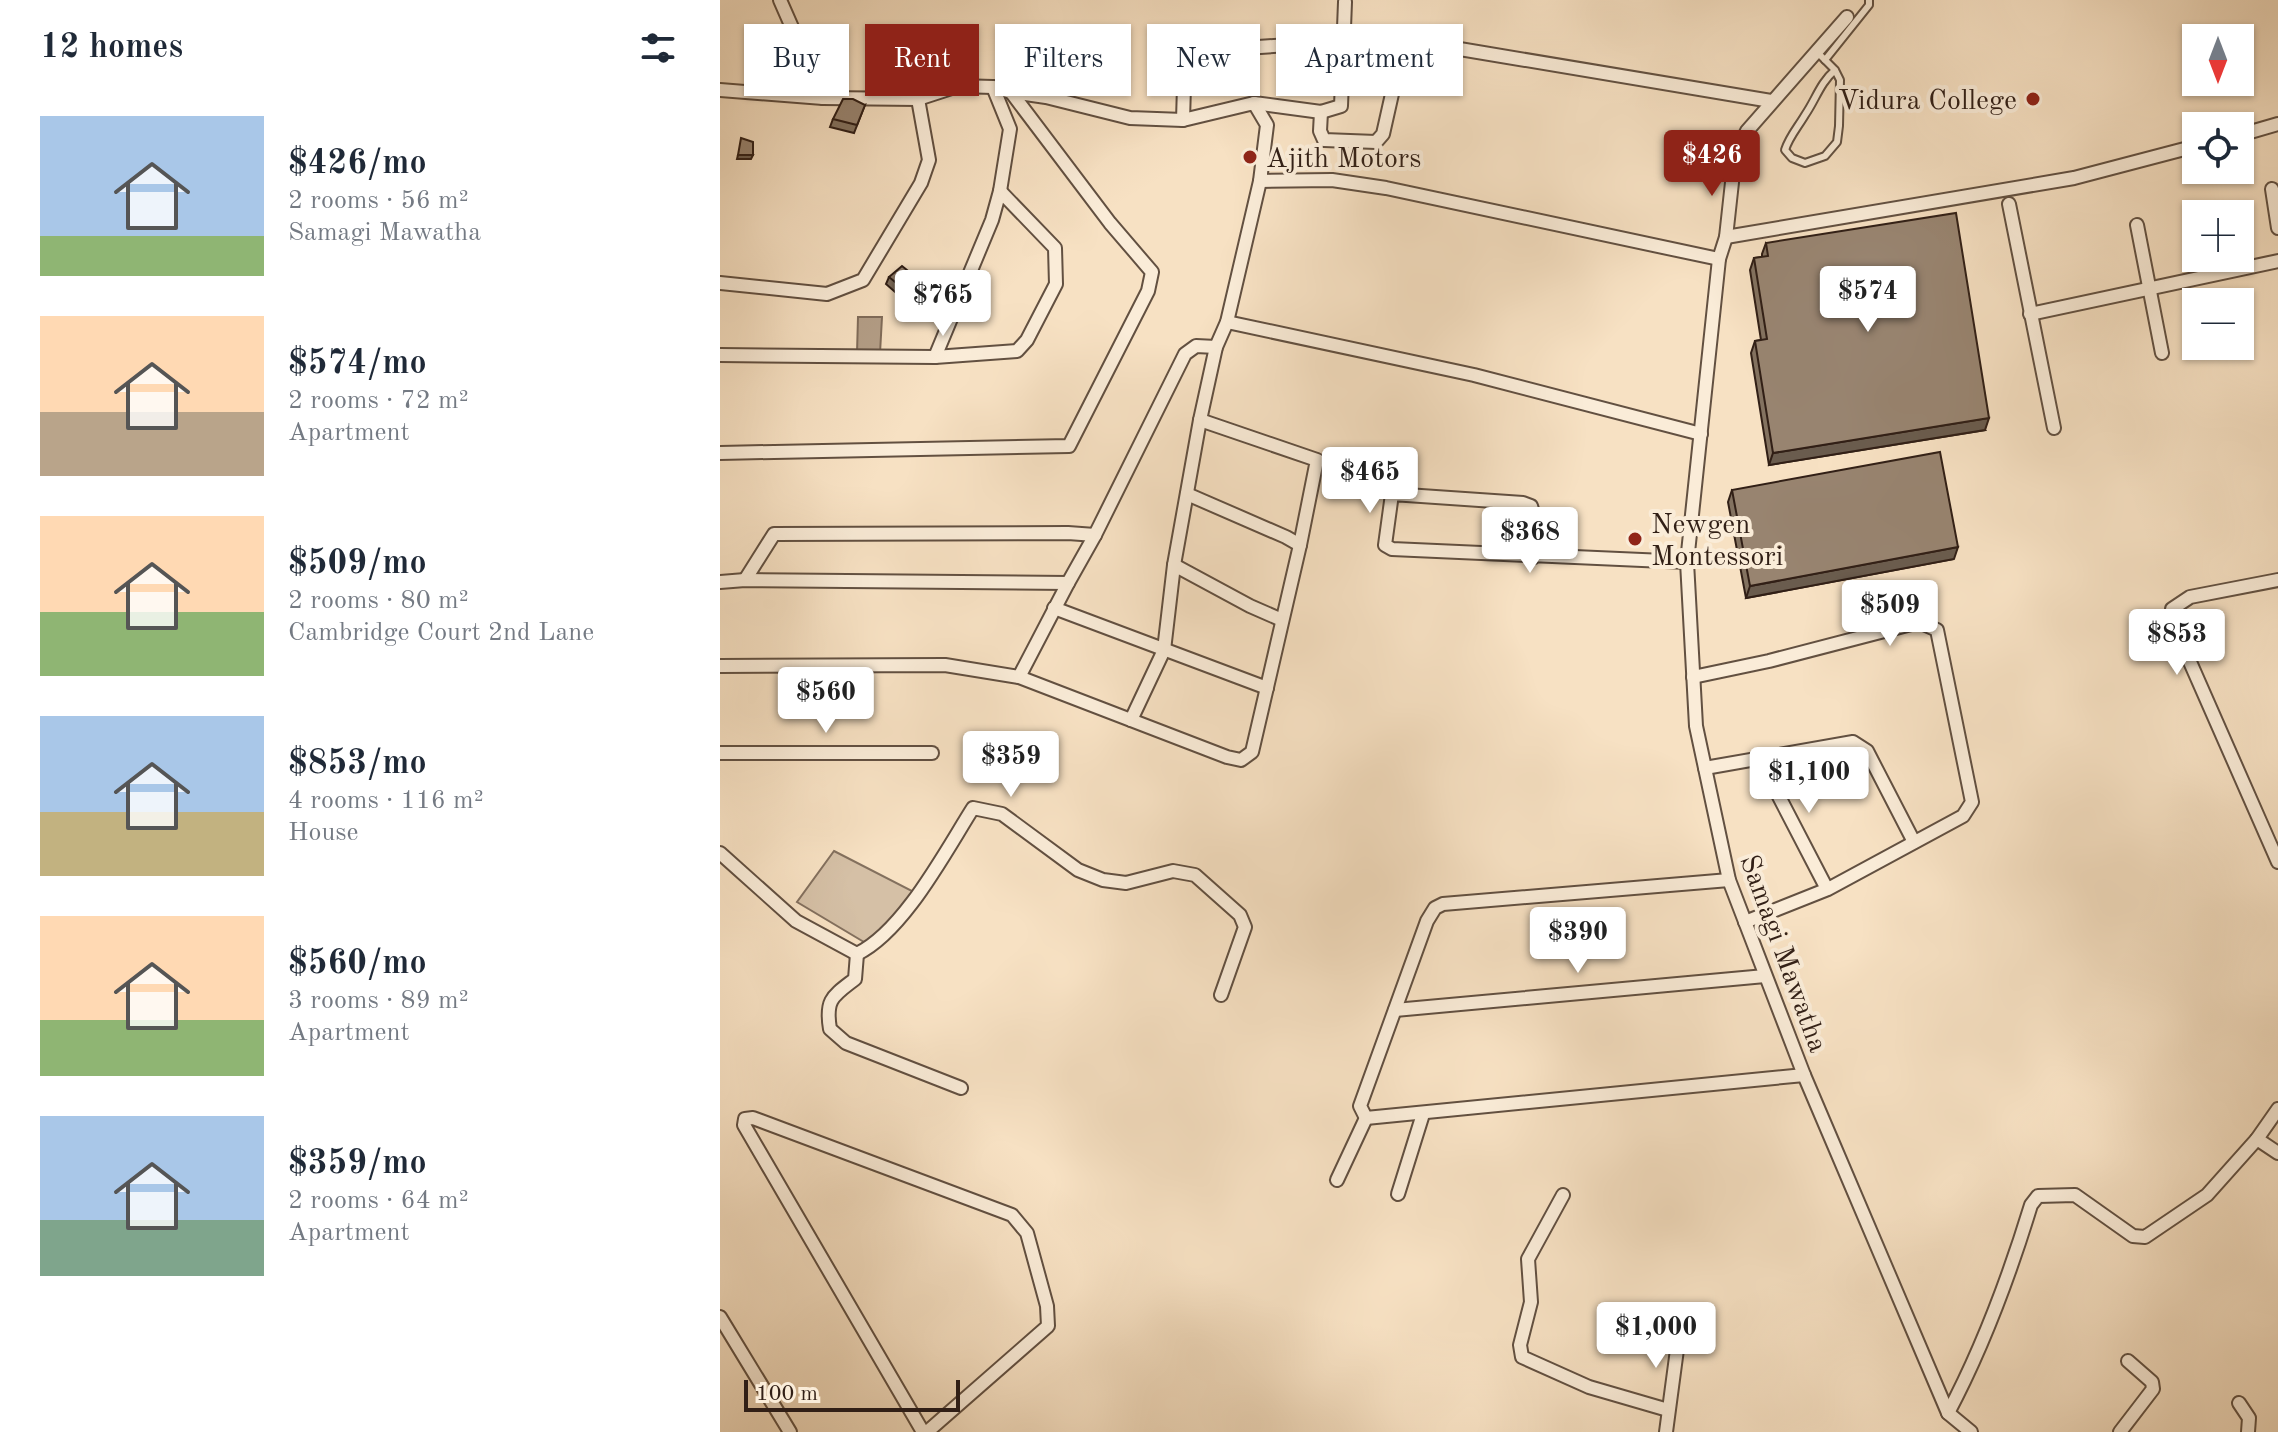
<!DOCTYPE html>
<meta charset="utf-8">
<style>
:root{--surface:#fff;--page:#f6f6f7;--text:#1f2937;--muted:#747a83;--accent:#8f2418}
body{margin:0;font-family:"Old Standard TT",serif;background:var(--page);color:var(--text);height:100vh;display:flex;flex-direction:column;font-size:30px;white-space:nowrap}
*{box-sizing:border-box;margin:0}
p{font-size:26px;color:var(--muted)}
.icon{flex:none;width:44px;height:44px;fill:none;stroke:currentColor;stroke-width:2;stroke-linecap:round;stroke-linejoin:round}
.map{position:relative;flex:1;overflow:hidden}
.side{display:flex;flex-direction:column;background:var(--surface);width:720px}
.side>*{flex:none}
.banner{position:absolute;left:24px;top:24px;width:760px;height:72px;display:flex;gap:16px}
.needle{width:52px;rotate:180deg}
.buttons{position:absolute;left:1462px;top:24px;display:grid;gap:16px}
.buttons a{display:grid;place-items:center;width:72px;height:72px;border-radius:0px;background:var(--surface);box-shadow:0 2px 6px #0004;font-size:40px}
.scale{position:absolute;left:24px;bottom:20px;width:216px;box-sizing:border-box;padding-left:8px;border:4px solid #311f16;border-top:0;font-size:22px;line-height:28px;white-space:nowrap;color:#311f16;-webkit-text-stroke:6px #faecd8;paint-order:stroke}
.price{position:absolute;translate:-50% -68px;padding:0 18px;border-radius:8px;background:#fff;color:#222;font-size:26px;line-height:52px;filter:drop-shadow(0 2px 4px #0008)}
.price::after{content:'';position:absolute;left:50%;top:48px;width:24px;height:18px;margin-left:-12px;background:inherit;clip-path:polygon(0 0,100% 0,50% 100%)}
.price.active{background:var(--accent);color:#fff}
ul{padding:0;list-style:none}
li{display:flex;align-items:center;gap:24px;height:200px;padding:0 40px}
li span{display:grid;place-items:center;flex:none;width:224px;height:160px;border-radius:0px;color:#555}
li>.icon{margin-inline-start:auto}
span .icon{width:96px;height:96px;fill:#fffc;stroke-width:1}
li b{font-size:34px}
h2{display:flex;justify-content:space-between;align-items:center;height:96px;padding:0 40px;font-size:34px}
.pill{padding:0 28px;border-radius:0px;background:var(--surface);box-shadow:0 2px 6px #0004;font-size:28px;line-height:72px}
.pill.active{background:var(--accent);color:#fff}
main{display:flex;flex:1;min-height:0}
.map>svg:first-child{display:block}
</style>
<main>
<section class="side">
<h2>12 homes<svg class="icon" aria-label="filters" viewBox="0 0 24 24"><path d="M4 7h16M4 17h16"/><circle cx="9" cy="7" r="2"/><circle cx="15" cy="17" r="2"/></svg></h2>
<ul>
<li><span style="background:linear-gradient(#a9c7e8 75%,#8fb573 0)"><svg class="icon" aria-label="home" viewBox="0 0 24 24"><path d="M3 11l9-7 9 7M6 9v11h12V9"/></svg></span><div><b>$426/mo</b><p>2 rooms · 56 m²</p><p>Samagi Mawatha</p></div></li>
<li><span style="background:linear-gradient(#ffd9b3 60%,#b9a48a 0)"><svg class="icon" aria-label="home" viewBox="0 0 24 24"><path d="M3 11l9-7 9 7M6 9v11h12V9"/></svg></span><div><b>$574/mo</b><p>2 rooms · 72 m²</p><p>Apartment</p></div></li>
<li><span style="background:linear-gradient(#ffd9b3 60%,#8fb573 0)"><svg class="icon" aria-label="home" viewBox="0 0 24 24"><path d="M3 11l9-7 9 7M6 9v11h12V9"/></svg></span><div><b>$509/mo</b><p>2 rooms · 80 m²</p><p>Cambridge Court 2nd Lane</p></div></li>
<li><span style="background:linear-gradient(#a9c7e8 60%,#c2b280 0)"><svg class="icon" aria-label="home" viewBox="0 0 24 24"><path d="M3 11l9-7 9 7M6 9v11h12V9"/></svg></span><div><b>$853/mo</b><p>4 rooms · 116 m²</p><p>House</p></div></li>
<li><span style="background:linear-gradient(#ffd9b3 65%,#8fb573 0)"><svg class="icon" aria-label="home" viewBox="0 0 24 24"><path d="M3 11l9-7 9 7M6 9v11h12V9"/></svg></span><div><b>$560/mo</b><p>3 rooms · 89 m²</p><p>Apartment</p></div></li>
<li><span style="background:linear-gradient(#a9c7e8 65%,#7fa58c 0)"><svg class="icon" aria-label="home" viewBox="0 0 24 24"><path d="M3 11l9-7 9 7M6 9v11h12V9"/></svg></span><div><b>$359/mo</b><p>2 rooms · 64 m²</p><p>Apartment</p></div></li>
</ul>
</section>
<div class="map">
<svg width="1558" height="1432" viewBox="0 0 1558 1432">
<rect width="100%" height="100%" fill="#f7e1c3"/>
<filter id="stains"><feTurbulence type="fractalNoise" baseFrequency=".0025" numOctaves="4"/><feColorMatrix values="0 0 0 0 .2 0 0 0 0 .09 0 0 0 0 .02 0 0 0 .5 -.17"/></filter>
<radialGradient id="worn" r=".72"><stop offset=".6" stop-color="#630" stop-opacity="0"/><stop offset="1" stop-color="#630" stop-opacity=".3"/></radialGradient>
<path fill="#d5c0a6" stroke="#83705e" stroke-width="2" d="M 114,851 L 194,892 L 149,945 L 77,902 Z"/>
<path fill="#b49f88" stroke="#806c5a" stroke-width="2" d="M 138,317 L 162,317 L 160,353 L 137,353 Z"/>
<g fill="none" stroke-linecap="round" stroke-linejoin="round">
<g stroke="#625041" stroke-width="10">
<g id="service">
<path d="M 1096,51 L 1115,70 L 1120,80 L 1119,126 L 1117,142 L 1105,156 L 1085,163 L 1072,158 L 1065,150 C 1069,137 1078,127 1085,115 C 1096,99 1100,83 1115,70"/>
<path d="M 1105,60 L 1149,5 L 1149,0"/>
</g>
</g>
<g stroke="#625041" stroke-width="16">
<g id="minor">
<path d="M 60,0 L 103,98"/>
<path d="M 1127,17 L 1027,131 L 1015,155 L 1006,237 L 999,259 L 967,562 L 976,726 L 1009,880 L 1084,1075 L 1228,1413 L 1251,1432"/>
<path d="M 0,90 L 103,98 L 198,99 L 238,86 L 273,87 L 291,92 L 326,97 L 410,118 L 463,120 L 534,103 L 547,125 L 540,181 L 612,180 L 666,188 L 999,259"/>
<path d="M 534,103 L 601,112 L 621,106 L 625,2"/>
<path d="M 601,112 L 600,131 L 604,140 L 656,142 L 663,134 L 683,45 L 692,41 L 1051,101"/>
<path d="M 463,120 L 465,52 L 598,43"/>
<path d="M 1520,135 L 1558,124"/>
<path d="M 1552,189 L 1558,228"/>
<path d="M 1289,204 L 1334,428"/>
<path d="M 1417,225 L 1442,353"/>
<path d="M 1006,237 L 1354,178 L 1476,146"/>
<path d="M 0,283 L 107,294 L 143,280 L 201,183 L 209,160 L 198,99"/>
<path d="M 1310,314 L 1558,261"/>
<path d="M 507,322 L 754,375 L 981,434"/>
<path d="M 0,355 L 215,357 L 297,351 L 307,340 L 336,284 L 335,248 L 280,191"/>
<path d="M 215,357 L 272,220 L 280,191 L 290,129 L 273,87"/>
<path d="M 0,453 L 349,446 L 428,291 L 432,272 L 390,223 L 291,92"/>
<path d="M 467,494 L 566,537 L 580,545"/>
<path d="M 814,557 L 814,516 L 811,506 L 803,503 L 672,494 L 665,545 L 672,549 L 967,562"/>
<path d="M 454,565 L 530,606 L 562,620"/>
<path d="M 25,580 L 54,534 L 348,533 L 375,535"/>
<path d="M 1558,580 L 1470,597 L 1452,609 L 1452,621 L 1558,862"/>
<path d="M 0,582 L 25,580 L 348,583 L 375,535 L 465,354 L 476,346 L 496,347"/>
<path d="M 334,608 L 547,688"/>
<path d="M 0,666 L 225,665 L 299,677 L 507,757 L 521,760 L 532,752 L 580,545 L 597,460 L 480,420"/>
<path d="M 299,677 L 348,583"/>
<path d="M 973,677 L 1049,661 L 1199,622 L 1217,630 L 1252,802 L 1243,816 L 1108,889 L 1025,922"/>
<path d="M 411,720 L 444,650 L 454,565 L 480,420 L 496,347 L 507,322 L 540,181"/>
<path d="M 0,753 L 212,753"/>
<path d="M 1039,758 L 1107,889"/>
<path d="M 985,768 L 1133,742 L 1147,751 L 1194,842"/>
<path d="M 0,853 L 76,921 L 137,954 C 184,931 225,852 253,808 L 282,814 L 358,870 L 383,880 L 406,883 L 453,871 L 475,875 L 520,915 L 525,927 L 501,995"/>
<path d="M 137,954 L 135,979 C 113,996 105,999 110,1029 L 126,1043 L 241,1088"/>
<path d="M 675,1010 L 1045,976"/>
<path d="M 646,1118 L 640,1106 L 707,921 L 715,908 L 723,904 L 1009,880"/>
<path d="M 646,1118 L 1084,1075"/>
<path d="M 1537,1139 L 1558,1153"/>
<path d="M 617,1180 L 646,1118"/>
<path d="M 678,1194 L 703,1114"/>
<path d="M 843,1195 L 808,1259 L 811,1302 L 800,1345 L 802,1357 L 869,1387 L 948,1410"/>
<path d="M 0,1317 L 70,1432"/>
<path d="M 1519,1403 L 1529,1418 L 1528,1432"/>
<path d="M 1228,1413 C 1263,1347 1289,1277 1311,1205 L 1318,1196 L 1355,1195 L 1413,1236 L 1425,1237 L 1487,1195 L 1537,1139 L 1558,1109"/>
<path d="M 203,1432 L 24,1125 L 25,1119 L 33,1118 L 292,1215 L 307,1233 L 327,1306 L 328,1326 L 207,1432"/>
<path d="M 946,1432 L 962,1312"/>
<path d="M 1400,1432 L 1433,1389 L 1432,1382 L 1408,1361"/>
</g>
</g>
<use href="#service" stroke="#faecd8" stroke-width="6"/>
<use href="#minor" stroke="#faecd8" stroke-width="12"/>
</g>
<g fill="#837260" stroke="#311f16" stroke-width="2">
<path d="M 145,105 L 134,133 L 110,127 L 113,119 Z"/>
<path d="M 1046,243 L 1265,430 L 1049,465 L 1031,353 L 1035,341 L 1041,340 L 1030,270 L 1034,258 L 1042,257 L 1042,254 Z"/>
<path d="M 169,277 L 198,279 L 196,286 L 183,299 L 166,284 Z"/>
<path d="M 1012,490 L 1234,559 L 1026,598 L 1008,502 Z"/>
</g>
<g fill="#6a5c4e" stroke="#311f16" stroke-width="2">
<path d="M 18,155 L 33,155 L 31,159 L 17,159 Z"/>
<path d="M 198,279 L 196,286 L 183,299 L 186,291 Z"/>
<path d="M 1269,418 L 1265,430 L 1049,465 L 1053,453 Z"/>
<path d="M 1238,547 L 1234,559 L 1026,598 L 1030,586 Z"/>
</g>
<g fill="#988470" stroke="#311f16" stroke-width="2">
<path d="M 123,99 L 133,99 L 145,105 L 137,125 L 113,119 Z"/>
<path d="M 21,138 L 33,142 L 33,155 L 18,155 Z"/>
<path d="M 1236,213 L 1269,418 L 1053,453 L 1035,341 L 1047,339 L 1034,258 L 1048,256 L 1046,243 Z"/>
<path d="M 182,266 L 198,279 L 186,291 L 169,277 Z"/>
<path d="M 1220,452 L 1238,547 L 1030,586 L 1012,490 Z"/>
</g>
<g fill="#8f2418" stroke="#faecd8" stroke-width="3">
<circle cx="1313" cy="99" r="8"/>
<circle cx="530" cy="157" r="8"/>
<circle cx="915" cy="539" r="8"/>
</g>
<g text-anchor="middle" stroke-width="8" stroke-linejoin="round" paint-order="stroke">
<g font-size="28" fill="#311f16" stroke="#faecd8" text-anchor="start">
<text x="1297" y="109" text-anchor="end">Vidura College</text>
<text x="546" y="167">Ajith Motors</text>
<text x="931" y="533">Newgen<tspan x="931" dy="32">Montessori</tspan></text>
</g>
<g font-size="28" fill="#311f16" stroke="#faecd8">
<text transform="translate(1065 953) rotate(70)" y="10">Samagi Mawatha</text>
</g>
</g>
<rect width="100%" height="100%" filter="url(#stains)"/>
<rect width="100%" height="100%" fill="url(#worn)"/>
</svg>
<div class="buttons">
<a><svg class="needle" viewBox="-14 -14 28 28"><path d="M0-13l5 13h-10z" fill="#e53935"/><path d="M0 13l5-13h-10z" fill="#747a83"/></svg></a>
<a><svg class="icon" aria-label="locate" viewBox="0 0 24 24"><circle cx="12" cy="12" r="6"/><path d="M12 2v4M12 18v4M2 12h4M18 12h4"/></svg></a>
<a>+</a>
<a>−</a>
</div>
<div class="scale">100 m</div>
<b class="price active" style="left:992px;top:198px">$426</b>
<b class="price" style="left:1148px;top:334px">$574</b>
<b class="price" style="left:223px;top:338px">$765</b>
<b class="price" style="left:650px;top:515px">$465</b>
<b class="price" style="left:810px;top:575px">$368</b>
<b class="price" style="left:1170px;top:648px">$509</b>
<b class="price" style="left:1457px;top:677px">$853</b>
<b class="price" style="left:106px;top:735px">$560</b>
<b class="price" style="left:291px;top:799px">$359</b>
<b class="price" style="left:1089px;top:815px">$1,100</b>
<b class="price" style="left:858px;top:975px">$390</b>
<b class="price" style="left:936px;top:1370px">$1,000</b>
<div class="banner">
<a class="pill">Buy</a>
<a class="pill active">Rent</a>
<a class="pill">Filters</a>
<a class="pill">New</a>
<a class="pill">Apartment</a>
</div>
</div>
</main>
